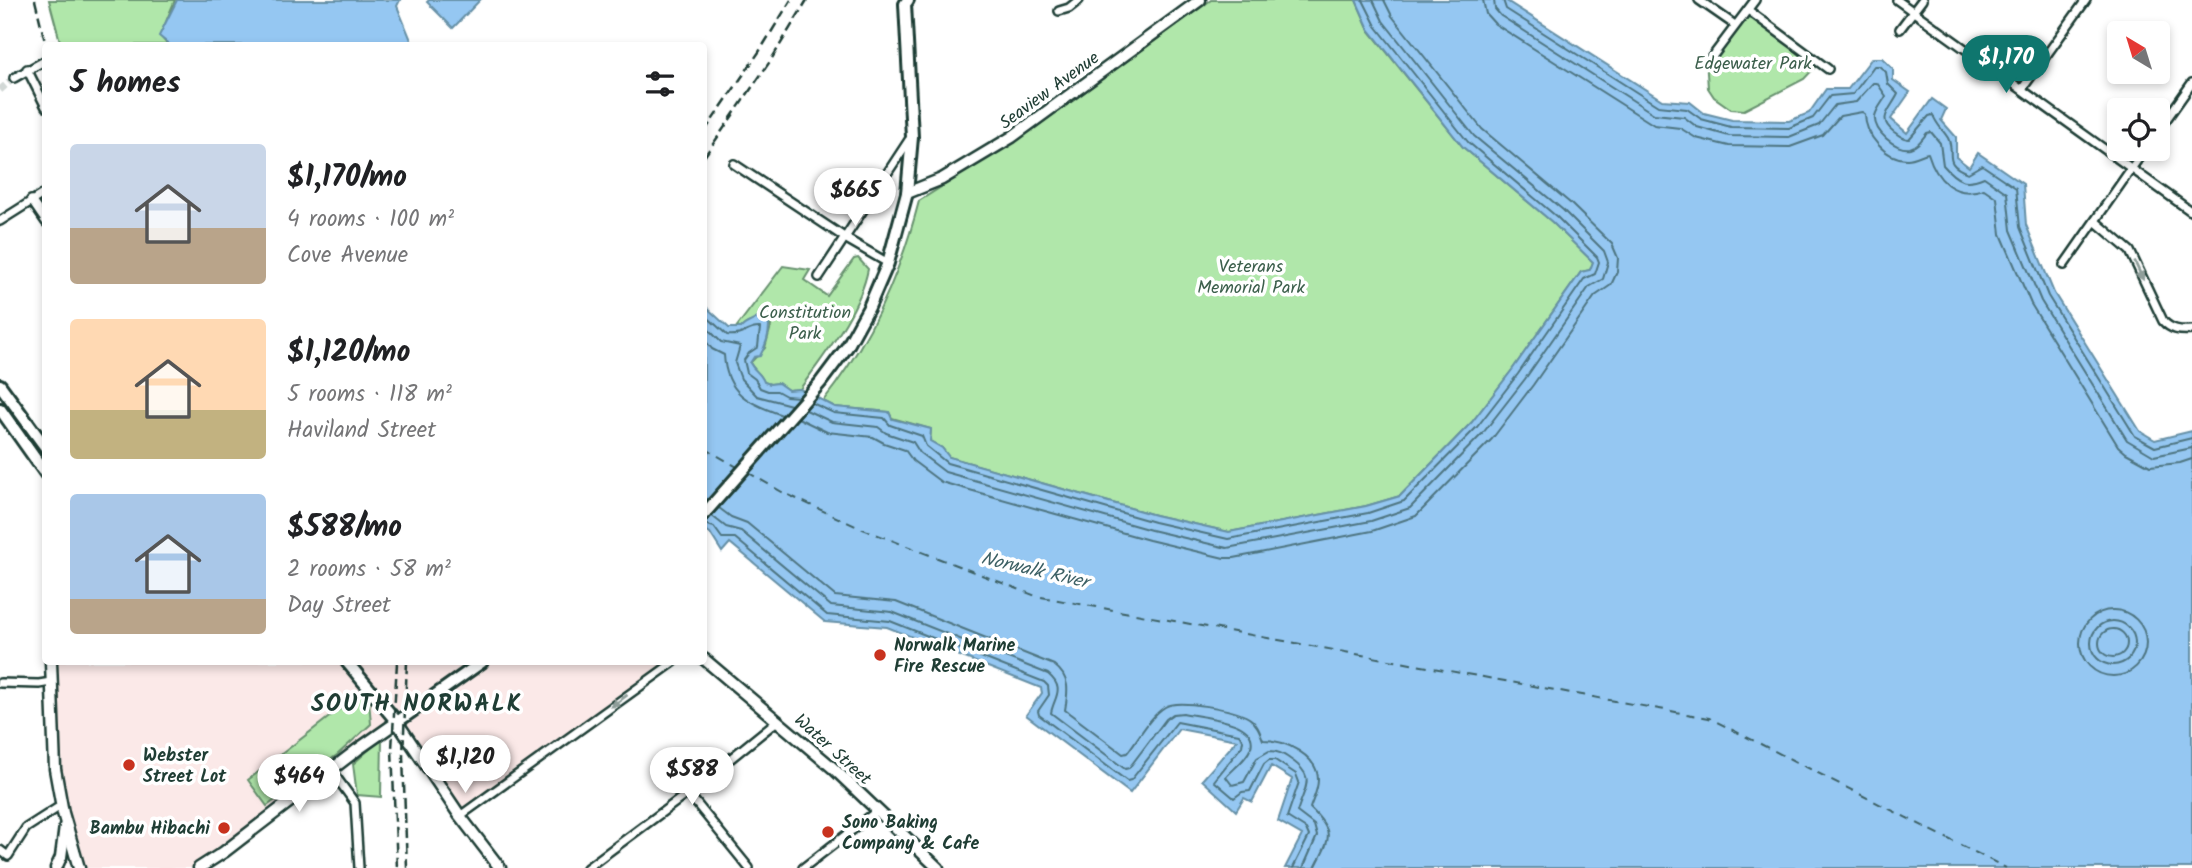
<!DOCTYPE html>
<meta charset="utf-8">
<style>
:root{--surface:#fff;--page:#f2f2f2;--text:#202124;--muted:#757577;--accent:#0f766e}
body{margin:0;font-family:Kalam,sans-serif;background:var(--page);color:var(--text);height:100vh;display:flex;flex-direction:column;font-size:26px;white-space:nowrap}
*{box-sizing:border-box;margin:0}
p{font-size:23px;color:var(--muted)}
.icon{flex:none;width:38px;height:38px;fill:none;stroke:currentColor;stroke-width:2;stroke-linecap:round;stroke-linejoin:round}
.map{position:relative;flex:1;overflow:hidden}
.details{position:absolute;left:42px;top:42px;width:665px;height:623px;display:flex;flex-direction:column;background:var(--surface);border-radius:7px;box-shadow:0 4px 10px #0003}
.details>*{flex:none}
.needle{width:46px;rotate:322deg}
.tools{position:absolute;left:2107px;top:21px;display:grid;gap:14px}
.tools a{display:grid;place-items:center;width:63px;height:63px;border-radius:7px;background:var(--surface);box-shadow:0 4px 10px #0003;font-size:35px}
.price{position:absolute;translate:-50% -60px;padding:0 16px;border-radius:24px;background:#fff;color:#222;font-size:23px;line-height:46px;filter:drop-shadow(0 2px 4px #0008)}
.price::after{content:'';position:absolute;left:50%;top:42px;width:21px;height:16px;margin-left:-10px;background:inherit;clip-path:polygon(0 0,100% 0,50% 100%)}
.price.on{background:var(--accent);color:#fff}
ul{padding:0;list-style:none}
li{display:flex;align-items:center;gap:21px;height:175px;padding:0 28px}
li span{display:grid;place-items:center;flex:none;width:196px;height:140px;border-radius:7px;color:#555}
li>.icon{margin-inline-start:auto}
span .icon{width:84px;height:84px;fill:#fffc;stroke-width:1}
li b{font-size:30px}
h2{display:flex;justify-content:space-between;align-items:center;height:84px;padding:0 28px;font-size:30px}
.map>svg:first-child{display:block}
</style>
<div class="map">
<svg width="2192" height="868" viewBox="0 0 2192 868">
<rect width="100%" height="100%" fill="#fff"/>
<filter id="ink" filterUnits="userSpaceOnUse"><feTurbulence type="fractalNoise" baseFrequency=".0143" numOctaves="2"/><feDisplacementMap in="SourceGraphic" scale="14" xChannelSelector="R" yChannelSelector="G"/><feConvolveMatrix kernelMatrix="1 2 1 2 8 2 1 2 1" color-interpolation-filters="sRGB"/></filter>
<g filter="url(#ink)">
<path fill="#fbe9e8" d="M 51,662 L 674,662 L 460,816 L 396,723 L 199,868 L 79,868 L 63,813 Z"/>
<g fill="#b0e7aa" stroke="#68926f" stroke-width="2">
<path d="M 49,0 L 175,0 L 160,36 L 168,45 L 61,45 Z"/>
<path d="M 1211,0 L 1356,0 L 1369,30 L 1463,147 L 1552,222 L 1593,262 L 1590,270 L 1581,272 L 1512,370 L 1472,422 L 1400,496 L 1366,506 L 1229,532 L 1155,515 L 949,457 L 942,448 L 930,441 L 931,429 L 892,418 L 889,412 L 835,407 L 823,401 C 870,342 900,275 919,201 L 1035,128 Z"/>
<path d="M 1744,8 L 1820,62 L 1804,79 L 1744,110 L 1731,109 L 1714,97 L 1708,88 L 1706,58 Z"/>
<path d="M 858,258 L 868,269 C 860,311 824,355 800,389 L 788,390 L 778,383 L 770,384 L 764,382 C 761,373 754,371 750,363 L 765,348 L 771,326 C 759,321 751,318 741,328 L 735,329 L 783,266 L 810,270 L 804,280 L 827,296 L 854,259 Z"/>
<path d="M 368,687 L 371,724 L 337,755 L 267,806 L 248,780 Z"/>
<path d="M 382,738 L 381,797 L 357,795 L 353,764 Z"/>
</g>
<g fill="#95c7f2" stroke="#6690a6" stroke-width="2">
<path d="M 177,0 L 400,0 L 397,6 L 413,45 L 170,45 L 159,36 Z"/>
<path d="M 429,0 L 480,0 L 453,28 L 427,2 Z"/>
<path d="M 1356,0 L 1505,0 L 1662,100 L 1690,102 L 1704,113 L 1732,120 L 1789,121 L 1809,113 L 1826,89 L 1848,89 L 1872,58 L 1882,58 L 1893,69 L 1893,80 L 1910,92 L 1891,119 L 1907,133 L 1932,99 L 1946,109 L 1941,120 L 1956,137 L 1956,157 L 1969,167 L 1978,153 L 2023,184 L 2026,225 L 2054,293 L 2140,431 L 2155,440 L 2192,431 L 2192,868 L 1285,868 L 1302,835 L 1278,821 L 1292,779 L 1271,766 L 1252,802 L 1244,798 L 1236,811 L 1202,780 L 1237,740 L 1179,729 L 1130,793 L 1026,715 L 1042,693 L 1041,688 L 887,627 L 825,622 L 730,543 L 722,552 L 710,533 L 704,529 L 704,305 L 729,328 L 741,328 C 748,321 756,321 762,314 L 767,314 C 772,328 767,343 760,356 L 754,357 L 750,363 C 754,371 761,373 764,382 L 770,384 L 778,383 L 788,390 L 800,389 L 835,407 L 889,412 L 892,419 L 931,429 L 930,441 L 942,448 L 949,457 L 1155,515 L 1229,532 L 1366,506 L 1400,496 L 1472,422 L 1512,370 L 1581,272 L 1590,270 L 1593,262 L 1552,222 L 1463,147 L 1369,29 Z"/>
</g>
<g fill="none" stroke-linecap="round" stroke-linejoin="round">
<g stroke="#4e7480" stroke-width="2">
<path d="M 1483,0 L 1486,14 L 1495,24 L 1654,125 L 1680,128 L 1696,138 L 1729,146 L 1790,147 L 1823,135 L 1840,116 L 1862,112 L 1865,114 C 1865,135 1885,159 1907,159 C 1915,159 1922,154 1928,153 C 1936,179 1953,199 1984,189 L 1997,198 L 2001,234 L 2031,304 L 2118,446 L 2126,453 L 2150,466 L 2180,463 L 2192,459"/>
<path d="M 1494,0 L 1495,9 L 1501,16 L 1654,114 L 1684,117 L 1697,127 L 1729,136 L 1789,137 L 1819,125 L 1835,105 L 1856,102 L 1873,83 L 1877,83 L 1886,96 C 1883,102 1877,108 1875,116 C 1873,131 1896,151 1910,148 C 1918,146 1922,139 1927,133 L 1931,132 L 1940,143 L 1943,165 C 1957,181 1965,185 1984,177 L 2007,193 L 2011,230 L 2041,301 L 2127,440 L 2154,456 L 2192,448"/>
<path d="M 1503,0 L 1506,9 L 1658,106 L 1687,109 L 1701,119 L 1731,127 L 1789,128 L 1813,118 L 1830,96 L 1853,94 L 1874,66 L 1879,66 L 1886,72 L 1888,84 L 1898,94 C 1891,109 1876,119 1894,132 C 1900,136 1902,139 1909,139 L 1929,116 L 1933,115 C 1936,124 1943,130 1948,138 C 1956,154 1941,163 1968,173 L 1982,165 L 2016,188 L 2020,227 L 2048,296 L 2135,436 L 2155,447 L 2192,438"/>
<path d="M 704,314 L 727,335 C 745,337 747,327 760,328 L 758,347 L 749,353 L 744,360 L 747,373 L 755,379 L 760,388 L 768,391 L 777,391 L 786,396 L 799,397"/>
<path d="M 704,325 L 721,342 L 740,346 L 735,363 L 741,379 L 757,396 L 791,405"/>
<path d="M 704,339 L 712,349 L 724,355 C 726,394 750,404 782,415"/>
<path d="M 812,403 L 834,413 L 884,418 L 890,425 L 922,436 L 926,446 L 947,463 L 1154,522 L 1228,539 L 1368,513 L 1404,501 L 1477,427 L 1518,374 L 1584,279 L 1595,274 L 1599,262 L 1597,257 L 1557,217 L 1468,142 L 1376,26 L 1363,0"/>
<path d="M 806,410 L 832,422 L 878,427 L 886,433 L 913,442 L 920,453 L 945,472 L 1151,530 L 1227,548 L 1371,521 L 1410,508 L 1483,433 L 1525,379 L 1589,287 L 1603,279 L 1608,262 L 1604,251 L 1563,210 L 1474,136 L 1383,21 L 1373,0"/>
<path d="M 798,418 L 827,432 L 873,437 L 884,443 L 905,450 L 913,461 L 941,482 L 1149,540 L 1224,558 L 1234,558 L 1372,531 L 1416,516 L 1492,439 L 1533,385 L 1595,296 L 1611,285 L 1617,272 L 1618,258 L 1612,244 L 1570,203 L 1482,129 L 1392,16 L 1384,0"/>
<path d="M 719,508 L 731,517 L 747,523 L 835,596 L 896,602 L 1054,665 C 1071,678 1068,692 1065,710 L 1123,754 L 1127,753 C 1138,739 1150,716 1165,707 C 1178,698 1236,710 1249,718 C 1257,723 1260,732 1263,740 C 1284,740 1318,755 1318,780 C 1318,790 1313,799 1310,808 C 1336,833 1330,838 1315,868"/>
<path d="M 712,516 L 726,527 L 741,531 L 831,606 L 892,612 L 1048,674 C 1066,689 1054,697 1051,713 L 1125,769 L 1129,768 L 1166,719 L 1173,714 L 1183,713 C 1200,717 1259,720 1251,747 C 1248,758 1234,768 1226,777 L 1232,785 L 1244,782 L 1257,758 L 1269,751 C 1278,751 1283,754 1290,759 C 1317,777 1305,786 1297,812 L 1314,825 L 1317,836 L 1303,868"/>
<path d="M 704,524 L 714,527 L 722,538 L 735,538 L 827,615 L 890,621 L 1044,682 L 1048,686 L 1049,695 L 1038,711 L 1039,715 L 1127,781 L 1131,780 L 1177,722 L 1239,734 L 1243,740 L 1242,746 L 1214,781 L 1234,798 L 1242,792 L 1250,791 L 1264,764 L 1269,760 L 1275,760 L 1296,774 L 1299,782 L 1287,817 L 1306,829 L 1309,836 L 1293,868"/>
<circle cx="2113" cy="643" r="33"/>
<circle cx="2113" cy="643" r="22"/>
<circle cx="2113" cy="643" r="14"/>
</g>
<g stroke="#3c6064" stroke-width="2" stroke-dasharray="9 7" stroke-linecap="butt">
<path d="M 704,448 L 739,468"/>
<path d="M 747,472 L 782,492 L 860,528 L 1036,596 L 1709,718 L 2006,868"/>
</g>
<path stroke="#d2d8d6" stroke-width="7" stroke-dasharray="7 3.5" stroke-linecap="butt" d="M 0,90 L 14,78"/>
<g stroke="#1f3d34" stroke-width="12">
<g id="street">
<path d="M 1699,0 L 1735,25"/>
<path d="M 1897,0 L 2192,212"/>
<path d="M 1748,10 L 1828,69"/>
<path d="M 1059,11 L 1069,8 L 1079,0"/>
<path d="M 1900,29 L 1922,0"/>
<path d="M 1709,61 L 1755,0"/>
<path d="M 27,69 L 46,107"/>
<path d="M 14,78 L 46,60"/>
<path d="M 2022,89 L 2086,0"/>
<path d="M 2158,131 L 2192,83"/>
<path d="M 734,164 L 850,241 L 888,263"/>
<path d="M 31,200 L 46,222"/>
<path d="M 0,221 L 46,192"/>
<path d="M 2095,221 L 2130,251 L 2163,321 C 2171,330 2180,331 2192,330"/>
<path d="M 2064,265 L 2145,149"/>
<path d="M 819,277 L 909,140"/>
<path d="M 0,683 L 39,684 L 51,682"/>
<path d="M 331,770 L 355,803 L 359,868"/>
<path d="M 688,793 L 749,868"/>
<path d="M 460,816 L 674,662"/>
<path d="M 0,850 L 8,856 L 26,828 L 62,805"/>
<path d="M 587,868 L 688,793 L 777,721"/>
<path d="M 803,868 L 877,811"/>
</g>
</g>
<g stroke="#1f3d34" stroke-width="15">
<g id="secondary">
<path d="M 907,193 L 942,179 L 1012,137 L 1200,0"/>
<path d="M 704,659 L 833,768 L 938,868"/>
<path d="M 51,662 L 55,769 L 63,813 L 79,868"/>
<path d="M 56,868 L 61,857 L 65,826"/>
<path d="M 199,868 L 224,852 L 357,750 L 397,722 L 460,816 L 500,868"/>
</g>
</g>
<g stroke="#1f3d34" stroke-width="16">
<g id="primary">
<path d="M 0,385 L 46,448"/>
<path d="M 0,409 L 46,474"/>
<path d="M 704,514 L 820,383 L 847,347 L 869,307 L 888,263 L 907,193 L 912,137 L 905,4 L 908,0"/>
<path d="M 347,662 L 397,722 L 482,662"/>
</g>
</g>
<use href="#street" stroke="#fff" stroke-width="7"/>
<use href="#secondary" stroke="#fff" stroke-width="10"/>
<use href="#primary" stroke="#fff" stroke-width="10"/>
<g stroke="#1f3d34" stroke-width="2.5" stroke-dasharray="10 5" stroke-linecap="butt">
<path d="M 35,0 L 46,46"/>
<path d="M 704,132 L 759,52 L 791,0"/>
<path d="M 704,157 L 771,60 L 807,0"/>
<path d="M 397,662 L 392,749 L 397,868"/>
<path d="M 407,868 L 403,756 L 407,662"/>
</g>
</g>
<defs><path id="oneway-solid" d="M-6-.8H1V-3.2L6.5 0L1 3.2V.8H-6Z" transform="scale(1.75)"/></defs>
<g fill="#8f9e9a">
<use href="#oneway-solid" transform="translate(2139 271) rotate(65)"/>
<use href="#oneway-solid" transform="translate(619 701) rotate(144)"/>
</g>
</g>
<g fill="#c8321e" stroke="#fff" stroke-width="2.5">
<circle cx="880" cy="655" r="7"/>
<circle cx="129" cy="765" r="7"/>
<circle cx="224" cy="828" r="7"/>
<circle cx="828" cy="832" r="7"/>
</g>
<g text-anchor="middle" stroke-width="7" stroke-linejoin="round" paint-order="stroke">
<g font-size="18" fill="#3c5f4c" stroke="#fff">
<text x="1753" y="69">Edgewater Park</text>
<text x="1251" y="272">Veterans<tspan x="1251" dy="21">Memorial Park</tspan></text>
<text x="805" y="318">Constitution<tspan x="805" dy="21">Park</tspan></text>
</g>
<g font-size="18" fill="#1f3d34" stroke="#fff">
<text transform="translate(1049 90) rotate(-36)" y="6">Seaview Avenue</text>
<text transform="translate(833 749) rotate(42)" y="6">Water Street</text>
</g>
<g font-size="18" font-weight="bold" fill="#1f3d34" stroke="#fff" text-anchor="start">
<text x="894" y="651">Norwalk Marine<tspan x="894" dy="21">Fire Rescue</tspan></text>
<text x="143" y="761">Webster<tspan x="143" dy="21">Street Lot</tspan></text>
<text x="842" y="828">Sono Baking<tspan x="842" dy="21">Company &amp; Cafe</tspan></text>
<text x="210" y="834" text-anchor="end">Bambu Hibachi</text>
</g>
<g font-size="19" font-style="italic" fill="#3c6064" stroke="#fff">
<text transform="translate(1035 569) rotate(13)" y="7">Norwalk River</text>
</g>
<g font-size="24" font-weight="bold" letter-spacing="2" fill="#1f3d34" stroke="#fff">
<text x="417" y="711">SOUTH NORWALK</text>
</g>
</g>
</svg>
<div class="tools">
<a><svg class="needle" viewBox="-14 -14 28 28"><path d="M0-13l5 13h-10z" fill="#e53935"/><path d="M0 13l5-13h-10z" fill="#757577"/></svg></a>
<a><svg class="icon" aria-label="locate" viewBox="0 0 24 24"><circle cx="12" cy="12" r="6"/><path d="M12 2v4M12 18v4M2 12h4M18 12h4"/></svg></a>
</div>
<b class="price on" style="left:2006px;top:95px">$1,170</b>
<b class="price" style="left:855px;top:228px">$665</b>
<b class="price" style="left:465px;top:795px">$1,120</b>
<b class="price" style="left:692px;top:807px">$588</b>
<b class="price" style="left:299px;top:814px">$464</b>
<section class="details">
<h2>5 homes<svg class="icon" aria-label="filters" viewBox="0 0 24 24"><path d="M4 7h16M4 17h16"/><circle cx="9" cy="7" r="2"/><circle cx="15" cy="17" r="2"/></svg></h2>
<ul>
<li><span style="background:linear-gradient(#c9d6e8 60%,#b9a48a 0)"><svg class="icon" aria-label="home" viewBox="0 0 24 24"><path d="M3 11l9-7 9 7M6 9v11h12V9"/></svg></span><div><b>$1,170/mo</b><p>4 rooms · 100 m²</p><p>Cove Avenue</p></div></li>
<li><span style="background:linear-gradient(#ffd9b3 65%,#c2b280 0)"><svg class="icon" aria-label="home" viewBox="0 0 24 24"><path d="M3 11l9-7 9 7M6 9v11h12V9"/></svg></span><div><b>$1,120/mo</b><p>5 rooms · 118 m²</p><p>Haviland Street</p></div></li>
<li><span style="background:linear-gradient(#a9c7e8 75%,#b9a48a 0)"><svg class="icon" aria-label="home" viewBox="0 0 24 24"><path d="M3 11l9-7 9 7M6 9v11h12V9"/></svg></span><div><b>$588/mo</b><p>2 rooms · 58 m²</p><p>Day Street</p></div></li>
</ul>
</section>
</div>
